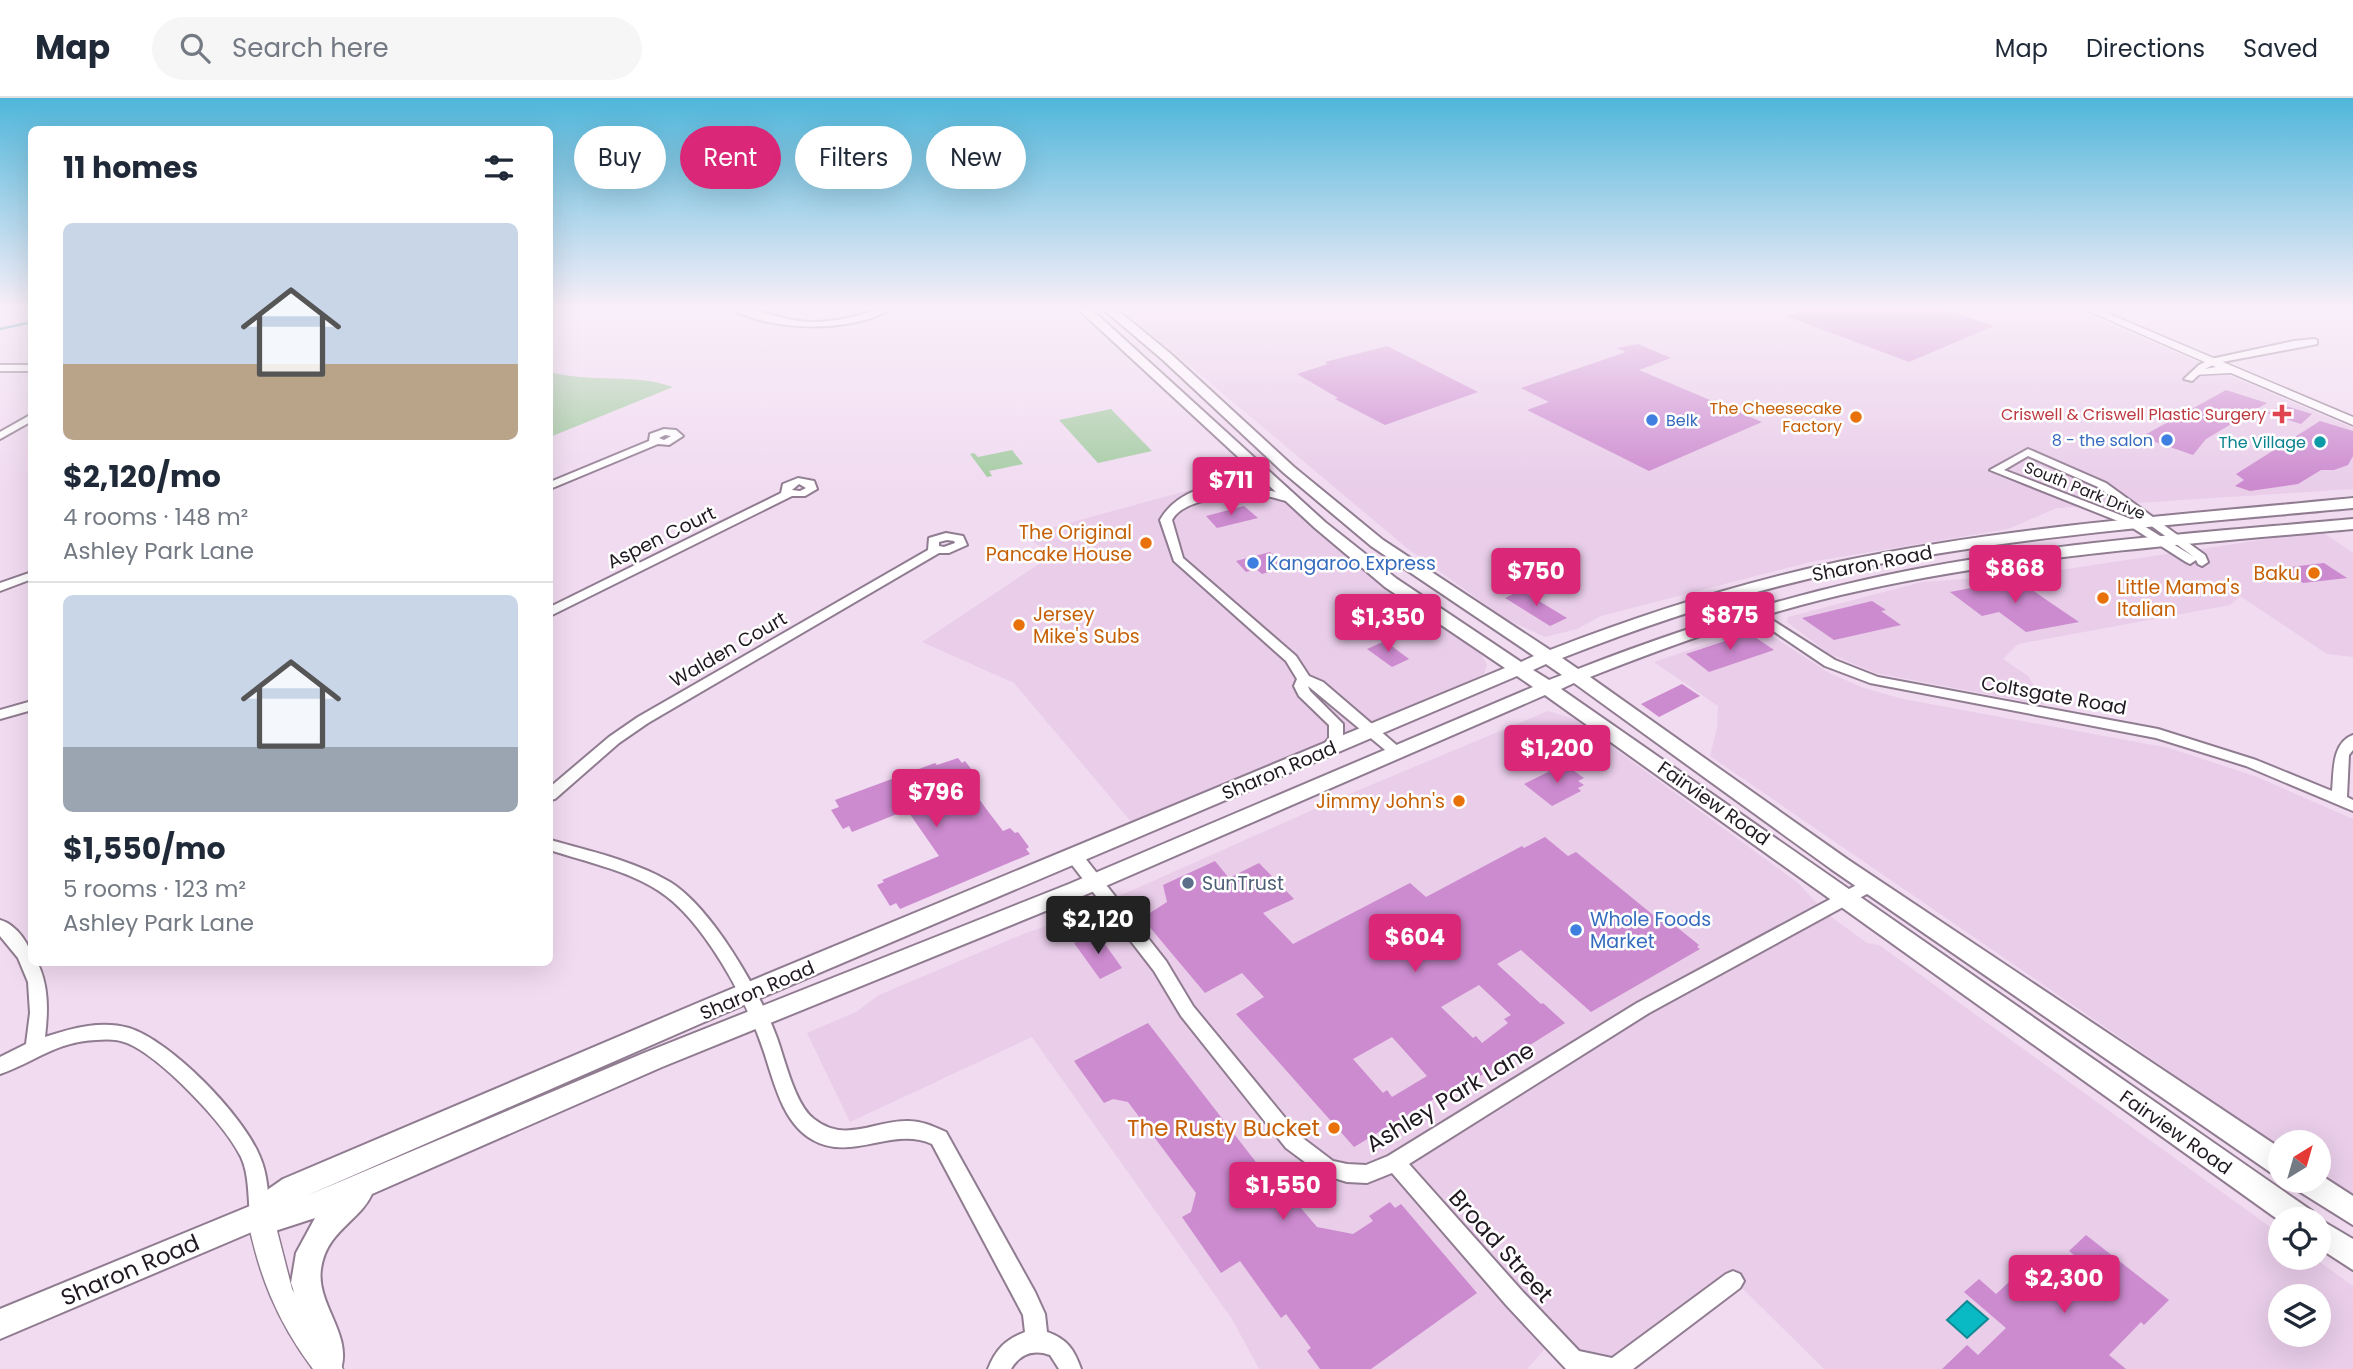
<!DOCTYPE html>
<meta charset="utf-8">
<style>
:root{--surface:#fff;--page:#f6f6f7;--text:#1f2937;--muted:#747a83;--line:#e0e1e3;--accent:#db2777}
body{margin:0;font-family:Poppins,sans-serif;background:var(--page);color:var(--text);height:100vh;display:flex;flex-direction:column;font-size:26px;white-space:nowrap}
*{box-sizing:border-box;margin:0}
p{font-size:23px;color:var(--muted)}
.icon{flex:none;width:38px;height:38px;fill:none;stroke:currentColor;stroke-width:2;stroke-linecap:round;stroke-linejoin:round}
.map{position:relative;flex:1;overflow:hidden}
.panel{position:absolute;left:28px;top:28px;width:525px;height:840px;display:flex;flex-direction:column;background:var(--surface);border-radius:10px;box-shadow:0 7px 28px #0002}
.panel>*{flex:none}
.banner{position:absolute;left:574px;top:28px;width:665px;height:63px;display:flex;gap:14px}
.needle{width:46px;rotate:37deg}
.buttons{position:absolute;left:2268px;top:1032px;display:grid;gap:14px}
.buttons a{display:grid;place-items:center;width:63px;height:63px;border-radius:50%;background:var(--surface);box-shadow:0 7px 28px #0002;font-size:35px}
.price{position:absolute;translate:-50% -60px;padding:0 16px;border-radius:7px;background:var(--accent);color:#fff;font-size:23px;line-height:46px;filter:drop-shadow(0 2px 4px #0008)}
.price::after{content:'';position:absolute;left:50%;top:42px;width:21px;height:16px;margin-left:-10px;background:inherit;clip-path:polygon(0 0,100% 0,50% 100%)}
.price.current{background:#222;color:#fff}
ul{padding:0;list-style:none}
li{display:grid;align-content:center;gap:14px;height:371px;padding:0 35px}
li+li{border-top:2px solid var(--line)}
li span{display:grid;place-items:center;height:217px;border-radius:10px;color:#555}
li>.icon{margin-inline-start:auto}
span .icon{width:126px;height:126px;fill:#fffc;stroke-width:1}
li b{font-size:30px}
h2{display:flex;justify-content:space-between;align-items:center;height:84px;padding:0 35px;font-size:30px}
.tag{padding:0 24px;border-radius:32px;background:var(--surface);box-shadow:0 7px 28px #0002;font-size:24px;line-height:63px}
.tag.current{background:var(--accent);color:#fff}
header{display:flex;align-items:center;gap:42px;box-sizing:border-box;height:98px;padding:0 35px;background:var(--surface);border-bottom:2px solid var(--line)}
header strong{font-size:33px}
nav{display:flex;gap:38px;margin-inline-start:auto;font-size:24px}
.search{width:490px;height:63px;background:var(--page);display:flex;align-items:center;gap:18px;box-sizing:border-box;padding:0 24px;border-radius:38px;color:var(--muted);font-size:26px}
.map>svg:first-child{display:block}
</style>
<header>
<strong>Map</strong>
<div class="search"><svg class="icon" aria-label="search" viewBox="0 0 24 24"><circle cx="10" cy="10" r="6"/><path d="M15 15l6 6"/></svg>Search here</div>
<nav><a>Map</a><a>Directions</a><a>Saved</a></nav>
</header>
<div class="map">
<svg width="2353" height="1271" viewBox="0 0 2353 1271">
<rect width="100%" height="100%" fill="#f1dbf1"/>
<g fill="#e9cde9" fill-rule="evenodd">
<path d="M 1121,210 L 2071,210 L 2353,330 L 2353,391 L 2057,410 L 2008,431 L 1810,464 L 1601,518 L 1577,531 L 1545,539 L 1506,521 L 1408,451 Z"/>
<path d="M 1252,375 L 1361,472 L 1481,556 L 1487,566 L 1484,576 L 1436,599 L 1133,726 L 1014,585 L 922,544 L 1054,456 L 1028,441 L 1047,431 Z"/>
<path d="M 2321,433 L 2353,455 L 2353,559 L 2327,556 L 2240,498 L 2230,507 L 2018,546 L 2003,561 L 2028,578 L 2045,607 L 1875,575 L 1828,555 L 1787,524 L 1788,519 L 1922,484 L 2033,476 Z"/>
<path d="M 1751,531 L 1766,534 L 1829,575 L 1864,590 L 1903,601 L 2169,650 L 2257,679 L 2353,721 L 2353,1099 L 2319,1075 L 2319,1045 L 2280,1045 L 2280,1049 L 1710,658 L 1717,630 L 1718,608 L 1654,564 Z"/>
<path d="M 1548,613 L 1574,621 L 1798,785 L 1827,816 L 1867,845 L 1879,847 L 2280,1136 L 2280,1160 L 2314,1160 L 2353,1188 L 2353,1271 L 1824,1271 L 1735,1183 L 1617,1270 L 1551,1244 L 1527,1271 L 1259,1271 L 1232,1221 L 1032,939 L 850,1024 L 807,935 L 856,914 L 879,897 L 1026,835 L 1070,820 L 1335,702 ZM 2280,1199 L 2319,1199 L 2319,1237 L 2280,1237 Z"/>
</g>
<g fill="#a4cca2">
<path d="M 550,274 C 590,285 634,275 673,289 L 550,339 Z"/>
<path d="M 1111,311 L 1152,353 L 1098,365 L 1059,322 Z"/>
<path d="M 1012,352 L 1023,366 L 989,373 L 992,378 L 987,379 L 970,356 L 974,355 L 978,359 Z"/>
</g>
<path fill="#09b9c4" stroke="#108993" stroke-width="2" d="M 1967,1203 L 1988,1221 L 1967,1240 L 1947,1222 Z"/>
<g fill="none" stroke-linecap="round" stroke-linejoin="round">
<path stroke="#108993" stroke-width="2.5" d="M 0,231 L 32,224"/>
</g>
<g fill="#cc8acf" fill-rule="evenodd">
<path d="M 1809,210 L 1940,210 L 1994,228 L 1909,264 L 1786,218 Z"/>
<path d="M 1638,246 L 1671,260 L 1639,272 L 1762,324 L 1649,373 L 1527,312 L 1549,304 L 1521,290 L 1626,254 L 1616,250 Z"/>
<path d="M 1387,248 L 1403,256 L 1478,294 L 1385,327 L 1335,301 L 1338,300 L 1297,276 L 1328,266 L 1325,264 Z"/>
<path d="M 2226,292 L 2267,305 L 2206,341 L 2193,357 L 2141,339 Z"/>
<path d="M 2283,307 L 2312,316 L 2301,326 L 2267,315 Z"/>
<path d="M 2320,323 L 2353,333 L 2353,358 L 2348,367 L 2334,372 L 2321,372 L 2298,386 L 2250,393 L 2235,388 L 2244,382 L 2236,376 Z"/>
<path d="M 1244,408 L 1258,420 L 1217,430 L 1206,418 Z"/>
<path d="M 1270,454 L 1286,469 L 1262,476 L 1256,471 L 1246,474 L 1236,463 Z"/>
<path d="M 2324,465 L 2347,480 L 2303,485 L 2281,470 Z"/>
<path d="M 2017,481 L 2048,503 L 2079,524 L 2026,534 L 1999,514 L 1982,518 L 1950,494 Z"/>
<path d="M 1521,492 L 1539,503 L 1567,520 L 1550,528 L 1505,500 Z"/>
<path d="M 1872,503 L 1886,512 L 1881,513 L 1901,527 L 1834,542 L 1802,520 Z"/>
<path d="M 1749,535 L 1774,552 L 1709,574 L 1686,556 Z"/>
<path d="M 1385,543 L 1409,561 L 1392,569 L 1367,551 Z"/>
<path d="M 1682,586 L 1700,598 L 1659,619 L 1641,606 Z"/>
<path d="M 958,660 L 962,665 L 965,663 L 976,677 L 972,678 L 976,683 L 968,686 L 990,716 L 1003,733 L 1010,730 L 1015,735 L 1018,734 L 1029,749 L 1026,751 L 1030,756 L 900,811 L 896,805 L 890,808 L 877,787 L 884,784 L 882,782 L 939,758 L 907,712 L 852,734 L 849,728 L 843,731 L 831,712 L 839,709 L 835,702 L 935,665 L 937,667 Z"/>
<path d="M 1564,666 L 1584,680 L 1578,683 L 1584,687 L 1578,690 L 1581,693 L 1552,708 L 1524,686 Z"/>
<path d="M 1545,739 L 1568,758 L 1576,754 L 1658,821 L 1663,818 L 1699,847 L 1697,849 L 1700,851 L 1591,914 L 1521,852 L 1497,866 L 1541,906 L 1543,905 L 1565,925 L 1437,1005 L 1434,1001 L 1354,1049 L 1236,916 L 1264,899 L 1242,875 L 1205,895 L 1142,820 L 1167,804 L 1163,787 L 1215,763 L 1229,780 L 1259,765 L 1294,801 L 1263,815 L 1293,846 L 1410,785 L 1426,799 L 1522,748 L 1524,750 ZM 1479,887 L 1511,917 L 1504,921 L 1508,925 L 1482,945 L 1476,938 L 1473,940 L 1441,909 ZM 1392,939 L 1427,978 L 1392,999 L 1387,992 L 1383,995 L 1353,961 Z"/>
<path d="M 1097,835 L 1122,870 L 1100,881 L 1074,845 Z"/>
<path d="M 1148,925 L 1273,1086 L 1278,1082 L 1282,1088 L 1288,1085 L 1305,1106 L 1300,1109 L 1317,1129 L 1353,1136 L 1373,1123 L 1369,1118 L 1390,1104 L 1395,1110 L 1401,1106 L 1477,1195 L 1371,1271 L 1320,1271 L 1307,1253 L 1311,1250 L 1286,1216 L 1281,1220 L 1240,1163 L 1221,1175 L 1182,1119 L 1191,1114 L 1196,1095 L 1128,1004 L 1113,1001 L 1104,1005 L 1074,963 Z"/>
<path d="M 2086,1137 L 2169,1202 L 2144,1227 L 2141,1224 L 2109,1257 L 2126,1271 L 1942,1271 L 1967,1247 L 1978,1257 L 2006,1230 L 1964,1194 L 1979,1181 L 1996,1196 L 2029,1166 L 2054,1186 L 2080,1162 L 2069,1153 Z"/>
</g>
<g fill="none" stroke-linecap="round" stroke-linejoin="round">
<g stroke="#907c90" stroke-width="4">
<g id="minor">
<path d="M 731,210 C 755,209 784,224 812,224 C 826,224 841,222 855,218 C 868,215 879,209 892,210 C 856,235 767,234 731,210 Z"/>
<path d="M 2314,241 L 2317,242 L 2317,246 L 2217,265 L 2205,271 L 2192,283 L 2184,281 L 2199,267 L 2211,261 L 2294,243 Z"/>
<rect x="0" y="267" width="32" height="6"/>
<path d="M 32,316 L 32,323 L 0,341 L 0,334 Z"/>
<path d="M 664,331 L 676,332 L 683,338 L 669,347 L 658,346 L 550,391 L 550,384 L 649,343 L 650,336 ZM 665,337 L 671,338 L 664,342 L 659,340 Z"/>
<path d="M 2028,351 L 2106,385 L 2205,457 L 2208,464 L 2202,468 L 2198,466 L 2196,462 L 2190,466 L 2186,464 L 2128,427 L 1990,372 ZM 2028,358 L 2098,389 L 2194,459 L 2136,423 L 2004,372 Z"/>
<path d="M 1267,376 L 1272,379 L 1271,381 C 1250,387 1228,390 1206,396 C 1237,388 1267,389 1297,400 L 1297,404 C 1286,405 1276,399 1265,398 C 1241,395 1184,399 1172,422 L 1183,460 L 1296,558 L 1309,578 L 1323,584 L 1400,650 L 1402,653 L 1400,656 L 1390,656 L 1308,588 L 1310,593 L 1343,626 L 1343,641 L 1332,654 L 1322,654 L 1320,651 L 1329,640 L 1329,627 L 1299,598 L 1294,588 L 1297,581 L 1286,563 L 1174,463 L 1160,422 C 1181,385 1230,385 1267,376 Z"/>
<path d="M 798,380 L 814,383 L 817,391 L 805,398 L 792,398 L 550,518 L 550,509 L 781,395 L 783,386 ZM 799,386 L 806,390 L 800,393 L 792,392 Z"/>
<path d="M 946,435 L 963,438 L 967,447 L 949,455 L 939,455 L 648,625 L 619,645 L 555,701 L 550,702 L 550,689 L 609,639 L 638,619 L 928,452 L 929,440 ZM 947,442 L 954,443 L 955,445 L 944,449 L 939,448 L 939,444 Z"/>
<path d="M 32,474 L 32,481 L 0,493 L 0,485 Z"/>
<path d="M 1755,511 L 1835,562 L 1878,579 L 2158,631 L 2256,662 L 2332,693 C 2334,675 2331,645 2353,637 L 2353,652 L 2349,657 L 2347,699 L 2353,702 L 2353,713 L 2246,668 L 2156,640 L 1870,585 L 1825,568 L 1751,518 L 1749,515 Z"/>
<path d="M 32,603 L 32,612 L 0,621 L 0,612 Z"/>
<path d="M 550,742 C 590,753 634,763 670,784 C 712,810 760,894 777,940 C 785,962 795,1007 814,1021 C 845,1045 871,1024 905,1023 C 920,1022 933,1028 946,1034 L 1035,1194 L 1045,1216 L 1047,1234 C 1067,1241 1074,1251 1081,1271 L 1059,1271 L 1050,1257 C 1033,1251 1020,1256 1011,1271 L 988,1271 C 996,1251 1005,1242 1025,1234 L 1023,1217 L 932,1046 C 893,1028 852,1064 813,1042 C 782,1025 774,983 763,951 C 747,903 703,821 659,793 C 627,772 586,764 550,752 Z"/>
<path d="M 1075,753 L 1081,755 L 1166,863 L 1193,908 L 1300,1038 L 1333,1063 L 1347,1066 L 1366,1067 L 1388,1058 L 1637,905 L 1864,783 L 1876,783 L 1878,787 L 1876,791 L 1649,915 L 1409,1066 L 1523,1194 L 1579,1253 L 1612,1260 L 1726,1176 L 1733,1173 L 1740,1176 L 1744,1183 L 1740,1190 L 1633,1271 L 1566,1271 L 1507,1208 L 1392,1075 L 1367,1085 L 1347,1084 L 1321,1076 L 1286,1050 L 1181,918 L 1154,873 L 1069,763 L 1067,759 L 1069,755 Z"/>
<path d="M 0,822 C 17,827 32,848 32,864 L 37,864 C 49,887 48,914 45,939 C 72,930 101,922 129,930 C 171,943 244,1018 260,1059 C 268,1077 268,1098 270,1117 L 267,1124 L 260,1126 L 253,1124 L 250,1117 C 248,1098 249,1076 241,1059 C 225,1026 161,959 127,945 C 118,941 106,941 96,942 C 55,944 35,964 0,976 L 0,959 L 26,946 L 30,915 L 28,884 L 18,860 L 0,838 Z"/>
</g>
</g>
<g stroke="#907c90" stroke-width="3">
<g id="tertiary">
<path d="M 2082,210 L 2095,210 L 2353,319 L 2353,327 L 2231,275 L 2193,277 L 2193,273 L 2216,269 Z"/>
<path d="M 260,1105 L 269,1109 L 273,1117 L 292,1191 L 343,1271 L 313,1271 C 277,1223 258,1176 247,1117 L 251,1109 Z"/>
</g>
</g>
<g stroke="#907c90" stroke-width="4">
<g id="secondary">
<path d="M 1077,210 L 1090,210 L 1325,424 L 1397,481 L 1521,564 L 1534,558 L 1371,448 L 1284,375 L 1163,262 L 1102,210 L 1115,210 L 1171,256 L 1294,369 L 1383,442 L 1550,552 C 1643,516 1740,485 1838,464 C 2007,428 2181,417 2353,400 L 2353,410 C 2181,426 2008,438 1839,474 C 1744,494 1651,525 1562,560 L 1578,571 C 1670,535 1763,505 1860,483 C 2021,446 2189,436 2353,421 L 2353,431 C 2189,446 2024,457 1863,492 C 1769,512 1679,544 1590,579 L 1847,761 L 2280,1050 L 2280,1077 L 2270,1074 L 1831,771 L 1574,585 L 1561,591 L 2312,1113 L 2316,1122 L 2280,1123 L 1545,597 L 1085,797 L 662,969 L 372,1096 C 360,1123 326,1133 321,1171 C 316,1206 352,1236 341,1271 L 313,1271 L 310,1241 L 291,1185 L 296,1155 L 315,1120 L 275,1133 L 261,1130 L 0,1241 L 0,1211 L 250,1108 L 260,1097 L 283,1081 L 700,904 L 1505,570 L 1385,489 L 1315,430 ZM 1546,566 L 1562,577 L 1549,582 L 1533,572 ZM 1517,578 L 1533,589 L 1069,786 L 644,955 L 306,1098 L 718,918 Z"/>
<path d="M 2319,1076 L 2353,1098 L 2353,1127 L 2297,1092 L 2294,1083 L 2319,1083 Z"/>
<path d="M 2319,1121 L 2353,1141 L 2353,1172 L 2319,1150 L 2319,1122 L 2317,1122 Z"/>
</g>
</g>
<use href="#minor" fill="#fff" fill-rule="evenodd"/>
<use href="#tertiary" fill="#fff" fill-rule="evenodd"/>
<use href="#secondary" fill="#fff" fill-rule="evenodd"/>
</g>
<linearGradient id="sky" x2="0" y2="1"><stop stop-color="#4fb6da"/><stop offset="0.54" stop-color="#f9eff9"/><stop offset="1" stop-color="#f9eff9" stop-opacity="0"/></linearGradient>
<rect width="2353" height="388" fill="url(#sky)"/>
<path fill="#e0444e" stroke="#fff" stroke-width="2.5" d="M2278.5 305.5h7v7h7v7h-7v7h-7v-7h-7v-7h7z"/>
<g fill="#e8710a" stroke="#fff" stroke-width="2.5">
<circle cx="1856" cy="319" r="7"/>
<circle cx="1146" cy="445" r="7"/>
<circle cx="2314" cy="475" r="7"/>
<circle cx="2103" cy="500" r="7"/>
<circle cx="1019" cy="527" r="7"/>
<circle cx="1459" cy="703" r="7"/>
<circle cx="1334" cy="1030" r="7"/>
</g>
<g fill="#3f7fe0" stroke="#fff" stroke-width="2.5">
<circle cx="1652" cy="322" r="7"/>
<circle cx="2167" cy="342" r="7"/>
<circle cx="1253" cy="465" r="7"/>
<circle cx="1576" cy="832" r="7"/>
</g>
<circle fill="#0f9aa8" stroke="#fff" stroke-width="2.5" cx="2320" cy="344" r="7"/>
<circle fill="#5c6f8a" stroke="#fff" stroke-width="2.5" cx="1188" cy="785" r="7"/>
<g text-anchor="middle" stroke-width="5" stroke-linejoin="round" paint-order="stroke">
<g font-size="16" fill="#c56008" stroke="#fff" text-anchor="end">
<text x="1842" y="316">The Cheesecake<tspan x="1842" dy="18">Factory</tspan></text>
</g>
<g font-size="16" fill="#be3a42" stroke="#fff" text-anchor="end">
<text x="2266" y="322">Criswell &amp; Criswell Plastic Surgery</text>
</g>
<g font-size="16" fill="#366cbe" stroke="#fff" text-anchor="start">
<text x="1666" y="328">Belk</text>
<text x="2153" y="348" text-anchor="end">8 - the salon</text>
</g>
<g font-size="16" fill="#0d838f" stroke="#fff" text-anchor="end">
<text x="2306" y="350">The Village</text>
</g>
<g font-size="16" fill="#211921" stroke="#fff">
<text transform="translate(2085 392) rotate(22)" y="6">South Park Drive</text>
</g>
<g font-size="19" fill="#c56008" stroke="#fff" text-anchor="end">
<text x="1132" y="441">The Original<tspan x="1132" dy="22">Pancake House</tspan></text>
<text x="2300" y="482">Baku</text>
<text x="2117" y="496" text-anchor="start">Little Mama's<tspan x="2117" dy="22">Italian</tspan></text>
<text x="1033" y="523" text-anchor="start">Jersey<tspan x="1033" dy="22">Mike's Subs</tspan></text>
<text x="1445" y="710">Jimmy John's</text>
</g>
<g font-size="19" fill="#211921" stroke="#fff">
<text transform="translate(661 439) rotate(-26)" y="7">Aspen Court</text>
<text transform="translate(1872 465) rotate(-11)" y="7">Sharon Road</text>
<text transform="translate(728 551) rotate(-30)" y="7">Walden Court</text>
<text transform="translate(2054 597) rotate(10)" y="7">Coltsgate Road</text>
<text transform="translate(1279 672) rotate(-23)" y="7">Sharon Road</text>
<text transform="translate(1714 705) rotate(35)" y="7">Fairview Road</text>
<text transform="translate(757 892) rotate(-23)" y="7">Sharon Road</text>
<text transform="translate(2176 1034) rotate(35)" y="7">Fairview Road</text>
</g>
<g font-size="19" fill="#366cbe" stroke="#fff" text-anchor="start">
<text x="1267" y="472">Kangaroo Express</text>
<text x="1590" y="828">Whole Foods<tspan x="1590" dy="22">Market</tspan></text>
</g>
<g font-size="19" fill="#4e5e75" stroke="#fff" text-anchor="start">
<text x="1202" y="792">SunTrust</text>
</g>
<g font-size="23" fill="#211921" stroke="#fff">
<text transform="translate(1450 999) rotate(-31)" y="8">Ashley Park Lane</text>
<text transform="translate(1501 1148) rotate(48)" y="8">Broad Street</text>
<text transform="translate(130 1172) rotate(-23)" y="8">Sharon Road</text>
</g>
<g font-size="23" fill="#c56008" stroke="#fff" text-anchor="end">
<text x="1320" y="1038">The Rusty Bucket</text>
</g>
</g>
</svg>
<div class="buttons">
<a><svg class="needle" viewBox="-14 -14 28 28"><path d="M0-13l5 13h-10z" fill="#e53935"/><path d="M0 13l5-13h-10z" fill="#747a83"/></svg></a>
<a><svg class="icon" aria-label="locate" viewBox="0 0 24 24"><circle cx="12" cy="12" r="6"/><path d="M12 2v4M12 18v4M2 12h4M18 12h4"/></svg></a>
<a><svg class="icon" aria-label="layers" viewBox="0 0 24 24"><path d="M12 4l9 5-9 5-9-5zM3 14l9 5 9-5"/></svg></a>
</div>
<b class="price" style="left:1231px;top:419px">$711</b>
<b class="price" style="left:2015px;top:507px">$868</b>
<b class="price" style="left:1536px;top:510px">$750</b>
<b class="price" style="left:1730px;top:554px">$875</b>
<b class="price" style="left:1388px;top:556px">$1,350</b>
<b class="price" style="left:1557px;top:687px">$1,200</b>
<b class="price" style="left:936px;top:731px">$796</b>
<b class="price current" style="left:1098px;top:858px">$2,120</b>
<b class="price" style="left:1415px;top:876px">$604</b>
<b class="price" style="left:1283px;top:1124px">$1,550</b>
<b class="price" style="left:2064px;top:1217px">$2,300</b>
<div class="banner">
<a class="tag">Buy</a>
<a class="tag current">Rent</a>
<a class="tag">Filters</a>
<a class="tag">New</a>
</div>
<section class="panel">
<h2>11 homes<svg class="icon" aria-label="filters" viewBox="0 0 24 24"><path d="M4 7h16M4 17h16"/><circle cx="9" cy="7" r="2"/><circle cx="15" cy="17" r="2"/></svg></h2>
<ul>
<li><span style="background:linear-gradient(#c9d6e8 65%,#b9a48a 0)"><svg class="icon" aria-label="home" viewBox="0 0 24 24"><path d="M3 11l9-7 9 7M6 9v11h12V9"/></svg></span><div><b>$2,120/mo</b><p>4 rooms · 148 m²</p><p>Ashley Park Lane</p></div></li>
<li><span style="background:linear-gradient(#c9d6e8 70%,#9aa5b1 0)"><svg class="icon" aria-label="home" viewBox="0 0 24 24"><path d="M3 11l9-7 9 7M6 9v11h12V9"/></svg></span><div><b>$1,550/mo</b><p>5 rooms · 123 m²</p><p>Ashley Park Lane</p></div></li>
</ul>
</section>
</div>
